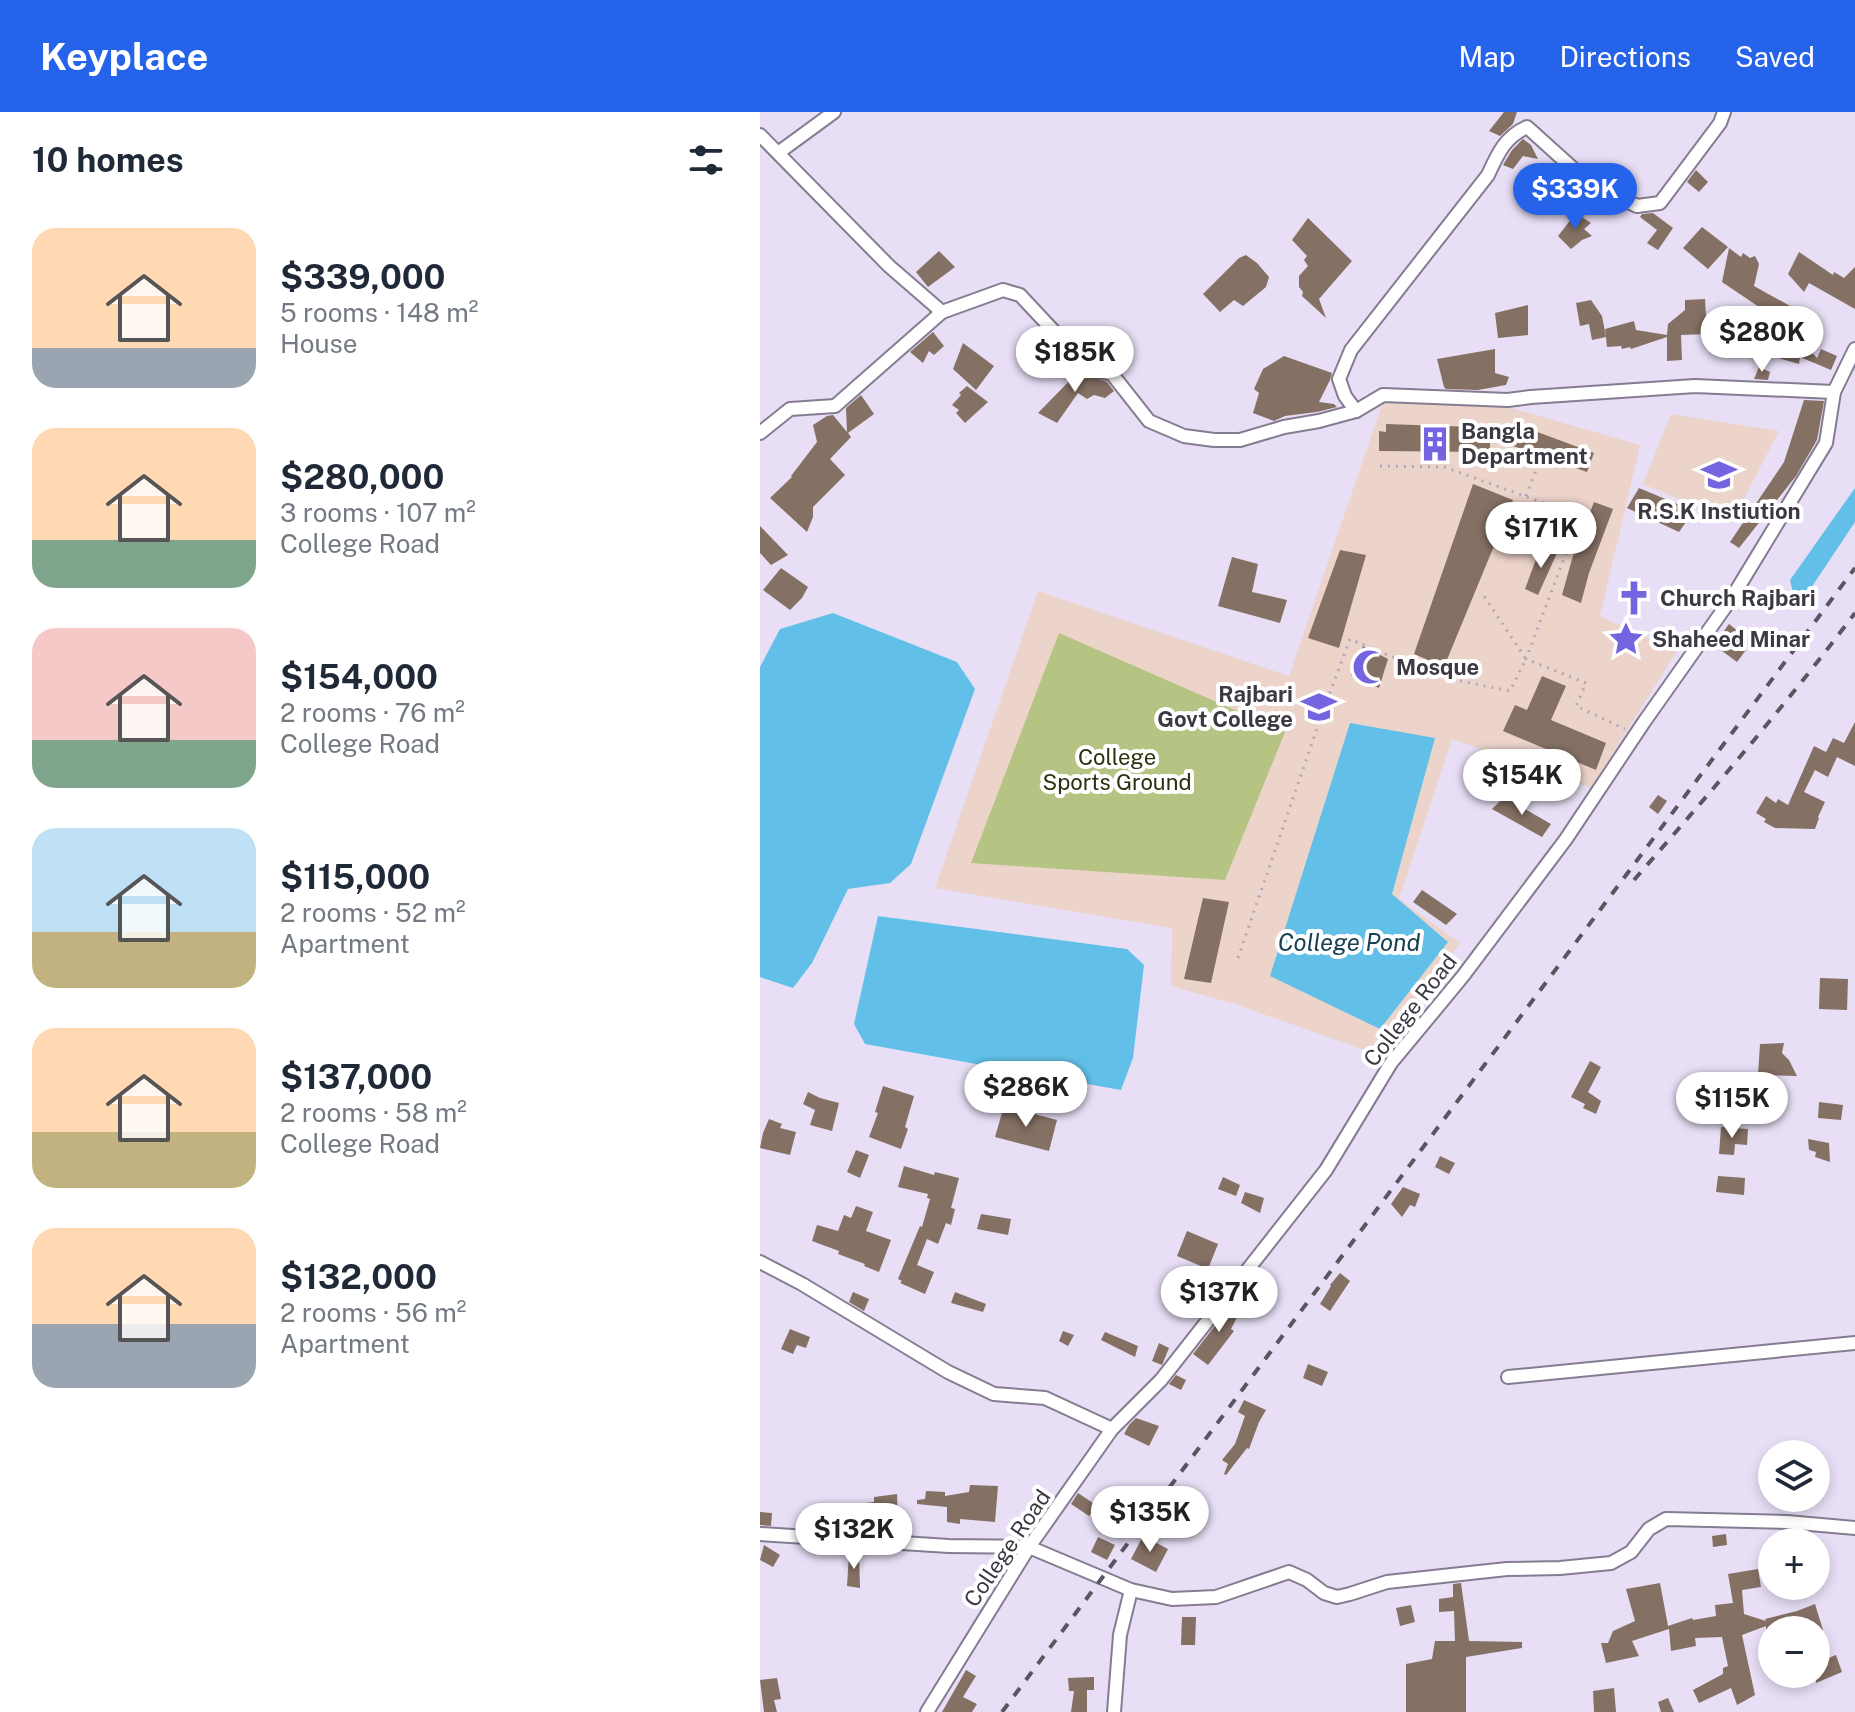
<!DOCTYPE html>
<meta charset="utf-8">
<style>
:root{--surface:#fff;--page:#f6f6f7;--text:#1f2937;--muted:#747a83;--accent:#2563eb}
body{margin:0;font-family:"Public Sans",sans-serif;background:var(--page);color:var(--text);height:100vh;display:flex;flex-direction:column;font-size:30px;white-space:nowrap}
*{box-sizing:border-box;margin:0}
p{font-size:26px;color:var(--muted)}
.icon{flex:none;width:44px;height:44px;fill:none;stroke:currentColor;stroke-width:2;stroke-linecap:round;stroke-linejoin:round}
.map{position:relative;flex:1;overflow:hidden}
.details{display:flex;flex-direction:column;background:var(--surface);width:760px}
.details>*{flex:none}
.tools{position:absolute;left:998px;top:1328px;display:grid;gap:16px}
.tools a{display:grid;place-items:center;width:72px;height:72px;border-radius:50%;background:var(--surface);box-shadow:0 4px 12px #0003;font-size:40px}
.price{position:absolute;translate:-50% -68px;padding:0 18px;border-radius:28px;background:#fff;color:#222;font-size:26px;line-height:52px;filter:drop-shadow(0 2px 4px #0008)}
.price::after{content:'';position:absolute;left:50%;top:48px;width:24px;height:18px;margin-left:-12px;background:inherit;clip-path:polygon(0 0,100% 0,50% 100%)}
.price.selected{background:var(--accent);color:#fff}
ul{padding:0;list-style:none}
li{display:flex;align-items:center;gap:24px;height:200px;padding:0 32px}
li span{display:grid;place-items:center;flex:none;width:224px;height:160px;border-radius:24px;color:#555}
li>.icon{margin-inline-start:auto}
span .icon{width:96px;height:96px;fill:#fffc;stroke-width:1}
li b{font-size:34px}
h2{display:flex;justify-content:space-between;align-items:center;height:96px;padding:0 32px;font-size:34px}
header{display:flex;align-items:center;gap:48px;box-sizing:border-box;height:112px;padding:0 40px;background:var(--accent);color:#fff}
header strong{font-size:38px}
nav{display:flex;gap:44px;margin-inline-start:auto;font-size:28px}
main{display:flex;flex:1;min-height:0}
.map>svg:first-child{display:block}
</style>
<header>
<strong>Keyplace</strong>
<nav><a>Map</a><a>Directions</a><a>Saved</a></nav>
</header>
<main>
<section class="details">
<h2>10 homes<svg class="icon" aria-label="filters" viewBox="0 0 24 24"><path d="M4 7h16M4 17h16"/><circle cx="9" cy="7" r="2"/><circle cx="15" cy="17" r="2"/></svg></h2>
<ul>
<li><span style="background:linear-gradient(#ffd9b3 75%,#9aa5b1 0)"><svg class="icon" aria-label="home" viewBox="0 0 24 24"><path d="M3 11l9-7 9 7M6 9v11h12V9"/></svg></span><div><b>$339,000</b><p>5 rooms · 148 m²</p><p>House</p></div></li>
<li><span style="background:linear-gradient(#ffd9b3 70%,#7fa58c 0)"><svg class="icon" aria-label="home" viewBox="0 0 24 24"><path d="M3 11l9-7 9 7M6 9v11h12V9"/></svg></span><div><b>$280,000</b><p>3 rooms · 107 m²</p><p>College Road</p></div></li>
<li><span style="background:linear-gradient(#f6c9c9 70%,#7fa58c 0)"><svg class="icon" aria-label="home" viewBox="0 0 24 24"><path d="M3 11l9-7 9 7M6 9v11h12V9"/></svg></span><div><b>$154,000</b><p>2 rooms · 76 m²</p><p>College Road</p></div></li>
<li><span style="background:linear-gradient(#bfe0f5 65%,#c2b280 0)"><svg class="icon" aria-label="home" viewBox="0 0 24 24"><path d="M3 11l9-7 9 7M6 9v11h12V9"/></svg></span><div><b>$115,000</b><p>2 rooms · 52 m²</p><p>Apartment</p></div></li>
<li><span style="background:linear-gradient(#ffd9b3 65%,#c2b280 0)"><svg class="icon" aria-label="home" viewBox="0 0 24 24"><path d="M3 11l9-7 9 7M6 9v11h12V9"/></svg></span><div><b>$137,000</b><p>2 rooms · 58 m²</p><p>College Road</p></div></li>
<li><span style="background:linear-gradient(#ffd9b3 60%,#9aa5b1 0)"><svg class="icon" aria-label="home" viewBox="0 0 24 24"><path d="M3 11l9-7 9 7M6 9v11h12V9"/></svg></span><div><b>$132,000</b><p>2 rooms · 56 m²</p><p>Apartment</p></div></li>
</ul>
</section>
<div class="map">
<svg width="1095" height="1600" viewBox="0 0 1095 1600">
<rect width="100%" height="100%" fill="#e8dff6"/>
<g fill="#ecd4cb">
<path d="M 624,287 L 748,295 L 880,333 L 840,504 L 917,539 L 831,676 L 692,627 L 639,787 L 700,831 L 613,941 L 475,892 L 411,874 L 412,816 L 175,776 L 278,479 L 529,564 Z"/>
<path d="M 911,302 L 1019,319 L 972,410 L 883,372 Z"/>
</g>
<path fill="#b5c483" d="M 299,521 L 525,620 L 465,768 L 211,751 Z"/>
<g fill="#62c0e8">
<path d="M 1095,376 L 1095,410 L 1037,497 L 1030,468 Z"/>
<path d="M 73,501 L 197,550 L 215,577 L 151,752 L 130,771 L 88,777 L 52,851 L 33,876 L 0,865 L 0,555 L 20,517 Z"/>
<path d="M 590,611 L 675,626 L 632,782 L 688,830 L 620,917 L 510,864 Z"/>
<path d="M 118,804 L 367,837 L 384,853 L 373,946 L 361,978 L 105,932 L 94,912 Z"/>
</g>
<g fill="#857064">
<path d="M 744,0 L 757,0 L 753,12 L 740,24 L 729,19 Z"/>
<path d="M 763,27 L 771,33 L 778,47 L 763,44 L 753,57 L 743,53 L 752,38 Z"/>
<path d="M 936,58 L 948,70 L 939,80 L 927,70 Z"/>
<path d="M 816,101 L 831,111 L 824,117 L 832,124 L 822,128 L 811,137 L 798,124 Z"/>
<path d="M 893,101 L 913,116 L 898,138 L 887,131 L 897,118 L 880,105 L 882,102 Z"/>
<path d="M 548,106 L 592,149 L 559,187 L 566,206 L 542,184 L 543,180 L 539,175 L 539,164 L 548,154 L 544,148 L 547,144 L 532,128 Z"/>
<path d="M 942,115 L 968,135 L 948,157 L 923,136 Z"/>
<path d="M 969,136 L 981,145 L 983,141 L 990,146 L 995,144 L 999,152 L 994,174 L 1039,199 L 1020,223 L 1005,210 L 1009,204 L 1002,197 L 962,170 Z"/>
<path d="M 179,139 L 195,155 L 168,175 L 156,160 Z"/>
<path d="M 1039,140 L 1073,163 L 1074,160 L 1084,166 L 1095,155 L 1095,197 L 1049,171 L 1044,180 L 1028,162 Z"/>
<path d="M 486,143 L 497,151 L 509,165 L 506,175 L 483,194 L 474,188 L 460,200 L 443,182 L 479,146 Z"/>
<path d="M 945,187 L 947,222 L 921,223 L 922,248 L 907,249 L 907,225 L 871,237 L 870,235 L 862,237 L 861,234 L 847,235 L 845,217 L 874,209 L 876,218 L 907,223 L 908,212 L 925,198 L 925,188 Z"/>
<path d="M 831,188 L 842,204 L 846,225 L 832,228 L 829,212 L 820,214 L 816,191 Z"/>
<path d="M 768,193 L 768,223 L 738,226 L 735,201 Z"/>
<path d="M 1026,218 L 1037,225 L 1057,246 L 1061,237 L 1077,244 L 1071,258 L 1040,245 L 1039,252 L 1018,246 Z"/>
<path d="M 173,220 L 184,234 L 174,243 L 169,239 L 163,251 L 150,240 Z"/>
<rect x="951" y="220" width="22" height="21"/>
<path d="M 203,231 L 234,254 L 216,278 L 193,257 Z"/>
<path d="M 735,237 L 735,261 L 749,265 L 746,273 L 718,278 L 686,277 L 684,275 L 677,247 Z"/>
<path d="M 524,244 L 572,261 L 570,268 L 559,290 L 574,292 L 577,295 L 557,300 L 525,304 L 514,309 L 493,301 L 499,281 L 494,277 L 503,257 Z"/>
<path d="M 324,254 L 333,265 L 347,270 L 354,279 L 345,286 L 334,283 L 327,287 L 318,281 L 297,311 L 278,301 Z"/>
<path d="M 999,255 L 1010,260 L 1008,268 L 994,267 Z"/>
<path d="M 207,274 L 228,290 L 205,311 L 196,301 L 199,298 L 192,293 L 201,283 L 199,281 Z"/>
<path d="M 101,283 L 114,302 L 88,321 L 91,325 L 70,347 L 85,363 L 53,395 L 53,405 L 47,420 L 10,386 L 32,365 L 31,364 L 57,330 L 53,313 L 67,304 L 73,303 L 87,320 L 86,296 Z"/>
<path d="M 1044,288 L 1064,289 L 1057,328 L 1036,364 L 979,436 L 970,430 L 1024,350 Z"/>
<path d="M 753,311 L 834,341 L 827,360 L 730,326 L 730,340 L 619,339 L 619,319 L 626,320 L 626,312 L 744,316 L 750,318 Z"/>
<path d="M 713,372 L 753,388 L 684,555 L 654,542 Z"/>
<path d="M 879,376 L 934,399 L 919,420 L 867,396 Z"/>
<path d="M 834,390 L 853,397 L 829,461 L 821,491 L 802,483 L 812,447 Z"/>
<path d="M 0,414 L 28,443 L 11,453 L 0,441 Z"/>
<path d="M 781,434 L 797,441 L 778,483 L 765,477 Z"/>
<path d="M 580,438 L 606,443 L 579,536 L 548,526 Z"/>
<path d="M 472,445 L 498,452 L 492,480 L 527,488 L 520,511 L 458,494 Z"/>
<path d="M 21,456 L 48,475 L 42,486 L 30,498 L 3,478 Z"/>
<path d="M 969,512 L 992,530 L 977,550 L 954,533 Z"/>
<path d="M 603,534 L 628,547 L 619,576 L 591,563 Z"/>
<path d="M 782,564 L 806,574 L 791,608 L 846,631 L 836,658 L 743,619 L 755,593 L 767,598 Z"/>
<path d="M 1095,610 L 1095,654 L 1077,645 L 1068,665 L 1055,658 L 1044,680 L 1065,690 L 1058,705 L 1059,706 L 1055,717 L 1015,716 L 1004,710 L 1006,707 L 996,701 L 1006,684 L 1016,691 L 1018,687 L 1028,693 L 1054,634 L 1066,640 L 1073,626 L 1084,631 Z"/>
<path d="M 898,683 L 907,689 L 898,702 L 889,695 Z"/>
<path d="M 744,685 L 791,712 L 782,725 L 732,697 Z"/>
<path d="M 662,778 L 697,802 L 686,813 L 653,790 Z"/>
<path d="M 443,786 L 469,790 L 451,871 L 424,867 Z"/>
<path d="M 1060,866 L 1088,867 L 1087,898 L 1059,897 Z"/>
<path d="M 1024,931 L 1022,941 L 1029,948 L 1037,964 L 998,963 L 1000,932 Z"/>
<path d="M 830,949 L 841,955 L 828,980 L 841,989 L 836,1002 L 823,996 L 825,992 L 811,985 Z"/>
<path d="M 123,974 L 154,984 L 145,1015 L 148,1017 L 141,1037 L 109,1025 L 118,1001 L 115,1000 Z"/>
<path d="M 48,980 L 60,986 L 79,991 L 72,1019 L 50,1013 L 55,998 L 43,992 Z"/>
<path d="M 1059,990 L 1083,993 L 1081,1008 L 1058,1006 Z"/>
<path d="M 244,994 L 297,1008 L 289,1039 L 235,1025 Z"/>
<path d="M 9,1007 L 22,1012 L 20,1016 L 36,1020 L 30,1043 L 0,1036 L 3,1021 Z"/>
<path d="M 961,1015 L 988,1017 L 987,1033 L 975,1032 L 974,1043 L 959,1042 Z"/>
<path d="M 1048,1027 L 1069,1031 L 1070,1050 L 1055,1045 L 1056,1040 L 1049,1038 Z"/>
<path d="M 96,1038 L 109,1043 L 100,1066 L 87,1060 Z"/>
<path d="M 680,1044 L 695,1051 L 689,1062 L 675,1055 Z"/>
<path d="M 144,1054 L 174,1063 L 175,1060 L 199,1066 L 191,1096 L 195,1097 L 191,1113 L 186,1111 L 178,1132 L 167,1127 L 157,1153 L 174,1160 L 165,1182 L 140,1171 L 142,1169 L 138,1167 L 160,1114 L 162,1115 L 170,1087 L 167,1086 L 168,1082 L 138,1075 Z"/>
<path d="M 958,1064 L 985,1066 L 984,1083 L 956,1080 Z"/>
<path d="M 463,1065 L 480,1073 L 476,1084 L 458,1077 Z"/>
<path d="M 643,1075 L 660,1082 L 655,1095 L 650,1093 L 642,1105 L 631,1092 Z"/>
<path d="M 485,1080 L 504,1086 L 500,1101 L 481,1091 Z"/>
<path d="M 96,1094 L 113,1100 L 106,1119 L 131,1128 L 119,1160 L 104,1154 L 105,1152 L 78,1142 L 79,1139 L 52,1129 L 57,1113 L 78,1119 L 84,1103 L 91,1106 Z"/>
<path d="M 221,1102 L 251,1107 L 248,1123 L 217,1117 Z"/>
<path d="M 427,1119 L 458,1132 L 448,1157 L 417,1144 Z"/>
<path d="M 580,1161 L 590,1169 L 570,1199 L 560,1192 L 571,1174 L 570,1173 Z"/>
<path d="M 93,1180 L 109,1187 L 104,1199 L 89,1190 Z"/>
<path d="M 195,1180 L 226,1192 L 223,1200 L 191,1191 Z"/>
<path d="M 475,1188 L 484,1192 L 471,1217 L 474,1219 L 448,1253 L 433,1242 Z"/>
<path d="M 30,1217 L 50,1225 L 46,1236 L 37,1233 L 33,1242 L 21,1237 Z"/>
<path d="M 303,1219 L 314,1223 L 308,1234 L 299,1229 Z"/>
<path d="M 345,1220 L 378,1234 L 375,1245 L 341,1228 Z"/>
<path d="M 399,1231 L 409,1236 L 402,1253 L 392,1249 Z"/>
<path d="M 548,1252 L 568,1260 L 562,1274 L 543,1266 Z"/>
<path d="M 416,1263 L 426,1268 L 421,1278 L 409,1272 Z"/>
<path d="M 484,1288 L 506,1298 L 499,1310 L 489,1337 L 487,1336 L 466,1363 L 464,1362 L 468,1352 L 462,1348 L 475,1332 L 485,1304 L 478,1300 Z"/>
<path d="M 376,1306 L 399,1314 L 389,1334 L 364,1322 L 369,1313 Z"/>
<path d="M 210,1373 L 238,1374 L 235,1410 L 200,1407 L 200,1412 L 187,1410 L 187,1395 L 157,1392 L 157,1388 L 165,1387 L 166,1379 L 185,1380 L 185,1384 L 209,1380 Z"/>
<path d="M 318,1381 L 336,1393 L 329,1404 L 311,1392 Z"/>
<path d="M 137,1382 L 138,1415 L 112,1414 L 112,1416 L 90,1417 L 89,1393 L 114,1390 L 114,1385 Z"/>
<path d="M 0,1400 L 12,1401 L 11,1414 L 0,1413 Z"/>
<path d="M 966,1422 L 967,1433 L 953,1435 L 952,1424 Z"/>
<path d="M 383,1424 L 408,1437 L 396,1460 L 371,1447 Z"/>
<path d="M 338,1425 L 355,1433 L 347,1448 L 331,1440 Z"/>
<path d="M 4,1433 L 20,1443 L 13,1455 L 0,1448 Z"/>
<path d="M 89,1442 L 99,1443 L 100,1476 L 87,1474 Z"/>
<path d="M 998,1457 L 1001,1475 L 982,1478 L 984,1502 L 1006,1509 L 1005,1507 L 1037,1499 L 1055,1492 L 1063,1518 L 1006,1518 L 1006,1514 L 982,1523 L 995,1583 L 977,1593 L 971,1576 L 939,1591 L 933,1578 L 963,1562 L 963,1556 L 968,1554 L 962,1525 L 935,1526 L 936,1534 L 911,1539 L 909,1517 L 872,1529 L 879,1544 L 846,1551 L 841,1531 L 848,1531 L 853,1519 L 875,1509 L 866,1477 L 900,1471 L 908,1514 L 932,1506 L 933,1508 L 956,1504 L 955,1493 L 973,1491 L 968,1462 Z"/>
<path d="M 701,1471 L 709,1529 L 762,1530 L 762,1536 L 706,1545 L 706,1600 L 646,1600 L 646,1552 L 672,1547 L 675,1529 L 695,1529 L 694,1499 L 679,1500 L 679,1487 L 693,1485 L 693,1472 Z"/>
<path d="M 651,1493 L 655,1510 L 640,1514 L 636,1496 Z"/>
<path d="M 422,1505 L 436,1505 L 435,1533 L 421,1533 Z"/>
<path d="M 1076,1543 L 1082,1560 L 1056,1571 L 1056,1551 Z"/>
<path d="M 206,1558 L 216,1564 L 203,1585 L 217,1592 L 212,1600 L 182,1600 Z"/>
<path d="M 334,1565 L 334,1578 L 327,1578 L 327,1600 L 311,1600 L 314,1579 L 309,1579 L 308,1566 Z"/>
<path d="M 17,1566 L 21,1587 L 14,1588 L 17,1600 L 4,1600 L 0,1568 Z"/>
<path d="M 854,1576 L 856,1600 L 834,1600 L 833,1579 Z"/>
<path d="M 908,1586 L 914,1600 L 901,1600 L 898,1590 Z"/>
</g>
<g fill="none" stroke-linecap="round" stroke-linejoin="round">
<g stroke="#857c91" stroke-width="16">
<g id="street">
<path d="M 0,23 L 129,154 L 182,200"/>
<path d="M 18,41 L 74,0"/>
<path d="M 596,299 L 585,284 L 579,267 L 591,238 L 728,63 C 738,41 745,25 767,15 L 828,70 L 877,94 L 900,91 L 960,11 L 964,0"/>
<path d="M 0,321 L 30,297 L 75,294 L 182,200 L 243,178 L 260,183 L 303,229 L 323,238 L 339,259 L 352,262 L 389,309 L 424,324 L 454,328 L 480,328 L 524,315 L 559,309 L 596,299 L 623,283 L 748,288 L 771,285 L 935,274 L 1074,280"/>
<path d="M 0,1150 L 42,1172 L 188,1260 L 234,1282 L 285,1286 L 352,1317"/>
<path d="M 748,1265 L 1095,1231"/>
<path d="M 0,1422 L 189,1434 L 269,1435 L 371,1478 L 412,1487 L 456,1485 L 529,1460 L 547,1468 L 564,1481 L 577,1485 L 590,1482 L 627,1470 L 747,1457 L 800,1456 L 851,1451 L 871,1440 L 889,1417 L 906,1407 L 1027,1410 L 1095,1416"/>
<path d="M 167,1600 L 269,1435 L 352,1317 L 401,1268 L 566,1058 L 631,951 L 703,864 L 806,727 L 884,610 L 973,484 L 1066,331 L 1074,280 L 1095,237"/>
<path d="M 354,1600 L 360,1523 L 371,1478"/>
</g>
</g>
<g stroke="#b0a8bb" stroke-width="3" stroke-dasharray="2 6" stroke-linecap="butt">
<path d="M 620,354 L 684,355 L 820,404 L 766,547 L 826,571 L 816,594 L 865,617"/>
<path d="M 766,384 L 780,348"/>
<path d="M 478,846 L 562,602 L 590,527 L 642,549 L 691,567 L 750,579 L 766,547 L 722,481"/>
</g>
<use href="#street" stroke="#fff" stroke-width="12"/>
<g stroke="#5a5661" stroke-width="4" stroke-dasharray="10 10" stroke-linecap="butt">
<path d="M 874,768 C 950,681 1025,594 1095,501"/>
<path d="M 242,1600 L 1095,456"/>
</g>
</g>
<defs>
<g id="building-bare" transform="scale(2.76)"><path d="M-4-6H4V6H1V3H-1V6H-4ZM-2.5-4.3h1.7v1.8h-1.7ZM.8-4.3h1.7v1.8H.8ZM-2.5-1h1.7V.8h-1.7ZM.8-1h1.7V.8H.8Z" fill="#7464df" stroke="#fff" stroke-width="2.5" paint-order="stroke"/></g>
<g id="school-bare" transform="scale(2.76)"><path d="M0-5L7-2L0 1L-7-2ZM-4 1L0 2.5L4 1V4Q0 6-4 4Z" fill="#7464df" stroke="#fff" stroke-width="2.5" paint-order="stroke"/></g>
<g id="church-bare" transform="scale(2.76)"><path d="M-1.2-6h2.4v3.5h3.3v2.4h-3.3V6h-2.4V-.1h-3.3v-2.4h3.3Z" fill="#7464df" stroke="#fff" stroke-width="2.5" paint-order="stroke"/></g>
<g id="sight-bare" transform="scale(2.76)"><path d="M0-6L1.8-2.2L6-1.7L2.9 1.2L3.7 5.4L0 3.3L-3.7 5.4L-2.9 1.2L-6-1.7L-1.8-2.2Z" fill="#7464df" stroke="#fff" stroke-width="2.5" paint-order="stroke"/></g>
<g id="mosque-bare" transform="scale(2.76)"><path d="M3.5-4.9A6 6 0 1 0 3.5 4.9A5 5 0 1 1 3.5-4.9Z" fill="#7464df" stroke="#fff" stroke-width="2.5" paint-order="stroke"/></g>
<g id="university-bare" transform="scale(2.76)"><path d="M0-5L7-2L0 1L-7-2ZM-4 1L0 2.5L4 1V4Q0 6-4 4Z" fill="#7464df" stroke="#fff" stroke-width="2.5" paint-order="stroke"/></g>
</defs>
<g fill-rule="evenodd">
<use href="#building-bare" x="675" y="332"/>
<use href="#school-bare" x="959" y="363"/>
<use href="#church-bare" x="874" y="486"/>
<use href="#sight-bare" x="866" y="527"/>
<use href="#mosque-bare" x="610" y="555"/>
<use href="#university-bare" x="559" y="595"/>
</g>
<g text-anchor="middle" stroke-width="8" stroke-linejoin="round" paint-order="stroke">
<g font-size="22" font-weight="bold" fill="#3d3942" stroke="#fff" text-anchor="start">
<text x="701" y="327">Bangla<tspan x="701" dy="25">Department</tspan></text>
<text x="959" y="407" text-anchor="middle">R.S.K Instiution</text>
<text x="900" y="494">Church Rajbari</text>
<text x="892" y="535">Shaheed Minar</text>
<text x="636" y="563">Mosque</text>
<text x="533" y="590" text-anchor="end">Rajbari<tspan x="533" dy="25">Govt College</tspan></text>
</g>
<g font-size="22" fill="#2a310f" stroke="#fff">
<text x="357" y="653">College<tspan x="357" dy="25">Sports Ground</tspan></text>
</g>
<g font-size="22" fill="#3d3942" stroke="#fff">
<text transform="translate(650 898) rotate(-52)" y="8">College Road</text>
<text transform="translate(247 1436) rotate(-56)" y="8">College Road</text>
</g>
<g font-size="24" font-style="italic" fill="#184152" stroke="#fff">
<text x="589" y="839">College Pond</text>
</g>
</g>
</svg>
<div class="tools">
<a><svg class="icon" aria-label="layers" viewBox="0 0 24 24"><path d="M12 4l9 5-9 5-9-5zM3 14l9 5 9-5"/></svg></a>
<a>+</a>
<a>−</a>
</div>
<b class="price selected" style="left:815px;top:119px">$339K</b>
<b class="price" style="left:1002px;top:262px">$280K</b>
<b class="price" style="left:315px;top:282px">$185K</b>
<b class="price" style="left:781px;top:458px">$171K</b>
<b class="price" style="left:762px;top:705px">$154K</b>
<b class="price" style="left:266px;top:1017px">$286K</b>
<b class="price" style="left:972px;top:1028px">$115K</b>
<b class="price" style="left:459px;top:1222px">$137K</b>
<b class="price" style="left:390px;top:1442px">$135K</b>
<b class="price" style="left:94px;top:1459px">$132K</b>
</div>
</main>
